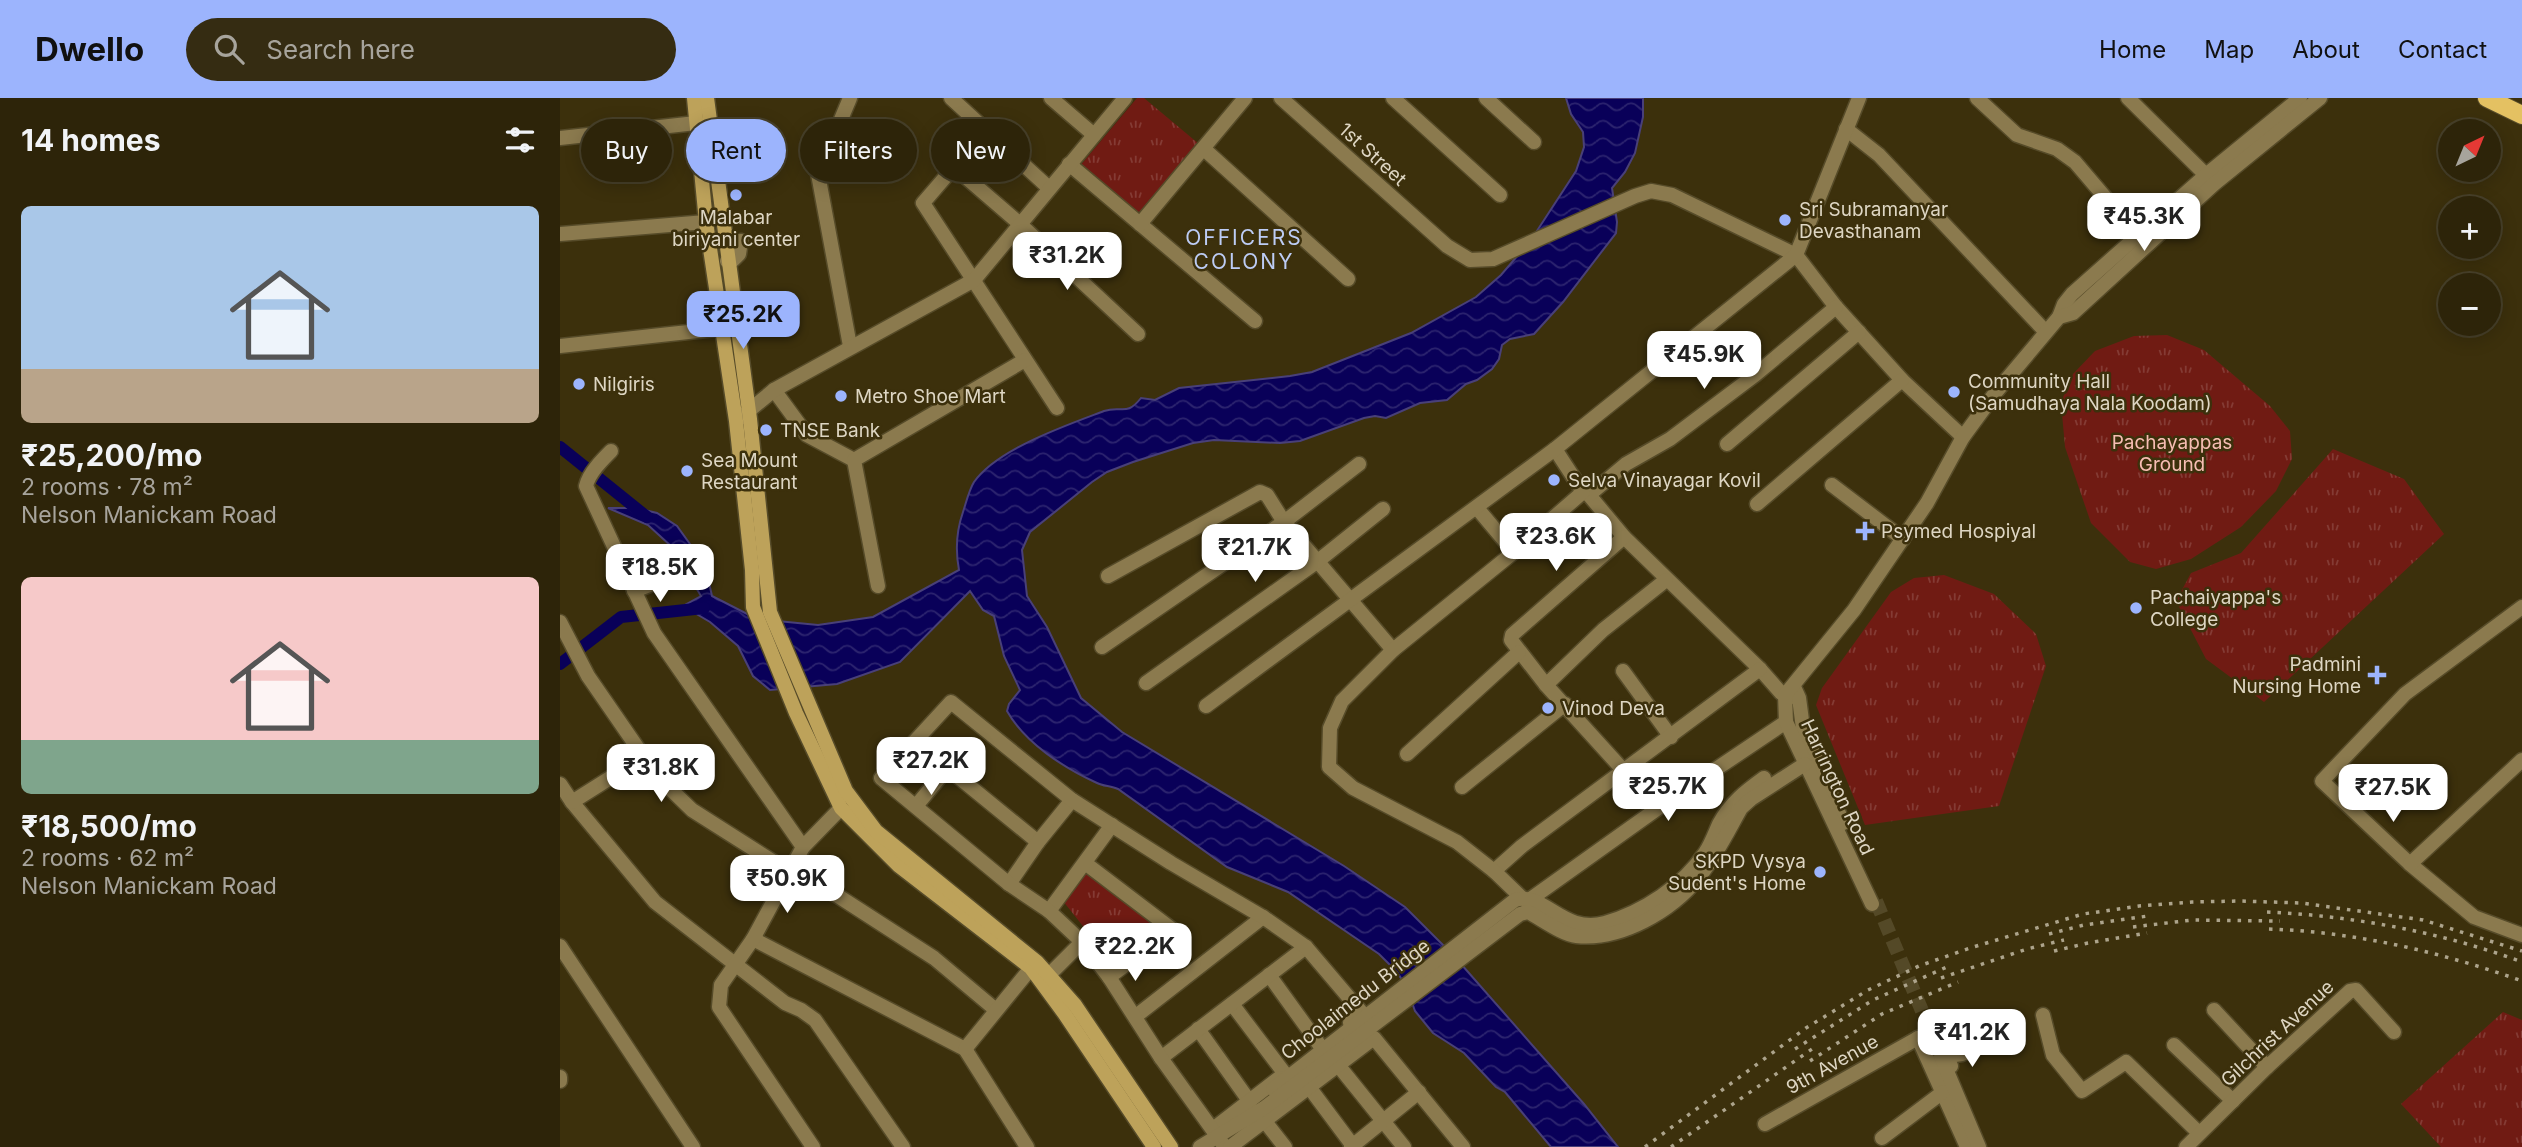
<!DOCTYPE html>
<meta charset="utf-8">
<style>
:root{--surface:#2d2409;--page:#352c12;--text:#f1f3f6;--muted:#a7a49c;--line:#48412a;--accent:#9cb4fd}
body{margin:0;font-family:Inter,sans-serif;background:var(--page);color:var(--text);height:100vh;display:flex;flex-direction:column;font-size:26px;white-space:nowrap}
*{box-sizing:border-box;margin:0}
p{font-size:23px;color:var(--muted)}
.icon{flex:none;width:38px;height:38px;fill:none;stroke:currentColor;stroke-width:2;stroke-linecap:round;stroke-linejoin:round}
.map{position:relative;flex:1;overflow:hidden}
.sheet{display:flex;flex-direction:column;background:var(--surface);width:560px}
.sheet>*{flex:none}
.guide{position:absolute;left:21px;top:21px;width:665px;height:63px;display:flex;gap:14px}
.needle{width:46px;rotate:43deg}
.tools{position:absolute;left:1878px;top:21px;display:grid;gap:14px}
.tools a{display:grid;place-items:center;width:63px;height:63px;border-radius:50%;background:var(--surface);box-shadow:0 4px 18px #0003,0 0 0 2px var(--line);font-size:35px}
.price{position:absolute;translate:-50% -60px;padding:0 16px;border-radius:14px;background:#fff;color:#222;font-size:23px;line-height:46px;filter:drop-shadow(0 2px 4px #0008)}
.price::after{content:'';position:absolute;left:50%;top:42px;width:21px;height:16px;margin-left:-10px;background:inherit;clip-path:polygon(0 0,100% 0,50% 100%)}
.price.current{background:var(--accent);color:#111}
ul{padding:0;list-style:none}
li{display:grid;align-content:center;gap:14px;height:371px;padding:0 21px}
li span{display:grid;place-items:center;height:217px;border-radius:10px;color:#555}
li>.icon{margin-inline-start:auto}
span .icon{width:126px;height:126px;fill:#fffc;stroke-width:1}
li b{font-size:30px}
h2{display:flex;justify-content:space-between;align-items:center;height:84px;padding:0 21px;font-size:30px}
.pill{padding:0 24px;border-radius:32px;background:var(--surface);box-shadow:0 4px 18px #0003,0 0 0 2px var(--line);font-size:24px;line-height:63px}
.pill.current{background:var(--accent);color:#111}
header{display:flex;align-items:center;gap:42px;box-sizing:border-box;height:98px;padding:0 35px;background:var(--accent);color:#111}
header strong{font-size:33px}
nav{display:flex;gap:38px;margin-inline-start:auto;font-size:24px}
.search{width:490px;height:63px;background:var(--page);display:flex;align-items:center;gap:18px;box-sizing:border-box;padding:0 24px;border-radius:38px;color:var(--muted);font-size:26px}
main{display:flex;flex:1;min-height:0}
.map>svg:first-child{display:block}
</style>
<header>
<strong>Dwello</strong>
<div class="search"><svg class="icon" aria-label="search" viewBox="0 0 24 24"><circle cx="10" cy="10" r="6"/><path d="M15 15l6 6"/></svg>Search here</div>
<nav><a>Home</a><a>Map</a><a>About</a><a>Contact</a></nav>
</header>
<main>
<section class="sheet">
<h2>14 homes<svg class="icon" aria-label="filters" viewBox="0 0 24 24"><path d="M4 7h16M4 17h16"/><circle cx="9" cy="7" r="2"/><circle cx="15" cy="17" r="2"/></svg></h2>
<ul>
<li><span style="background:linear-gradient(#a9c7e8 75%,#b9a48a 0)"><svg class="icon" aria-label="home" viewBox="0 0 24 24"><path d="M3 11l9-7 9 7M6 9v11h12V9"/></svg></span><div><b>₹25,200/mo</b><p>2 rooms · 78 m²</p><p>Nelson Manickam Road</p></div></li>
<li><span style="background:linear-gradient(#f6c9c9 75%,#7fa58c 0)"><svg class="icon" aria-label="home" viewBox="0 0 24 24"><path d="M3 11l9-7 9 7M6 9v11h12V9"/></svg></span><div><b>₹18,500/mo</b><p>2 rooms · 62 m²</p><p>Nelson Manickam Road</p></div></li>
</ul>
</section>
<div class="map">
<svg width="1962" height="1049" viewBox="0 0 1962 1049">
<defs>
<pattern id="park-tufts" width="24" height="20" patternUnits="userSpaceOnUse" patternTransform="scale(1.75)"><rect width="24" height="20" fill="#701b13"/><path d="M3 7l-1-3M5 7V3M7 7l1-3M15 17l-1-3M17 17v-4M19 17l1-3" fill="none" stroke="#843b34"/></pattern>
<pattern id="water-waves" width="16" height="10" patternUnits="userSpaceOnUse" patternTransform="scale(1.75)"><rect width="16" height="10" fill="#090059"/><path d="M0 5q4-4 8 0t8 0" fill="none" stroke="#2c246f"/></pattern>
</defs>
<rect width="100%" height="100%" fill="#3c300c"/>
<g fill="url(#park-tufts)">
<path d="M 577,0 L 584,0 L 639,46 L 578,119 L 519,69 Z"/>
<path d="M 1607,237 L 1644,252 L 1710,308 L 1730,333 L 1732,361 L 1716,393 L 1681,429 L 1631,461 L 1596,471 L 1570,464 L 1531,425 L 1505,349 L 1501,304 L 1513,276 L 1535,253 L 1574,238 Z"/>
<path d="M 1773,351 L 1844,381 L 1884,436 L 1704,604 L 1646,561 L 1616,503 L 1631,475 L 1681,455 Z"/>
<path d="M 1384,477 L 1434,496 L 1476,536 L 1486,568 L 1439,708 L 1305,727 L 1256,607 L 1262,590 L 1331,494 L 1354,480 Z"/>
<path d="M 530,769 L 604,829 L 553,866 L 503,803 Z"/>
<path d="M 1943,914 L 1962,922 L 1962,1049 L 1881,1049 L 1841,1006 Z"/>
</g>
<path fill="url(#water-waves)" stroke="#494079" stroke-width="2" d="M 1006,0 L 1083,0 L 1083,19 L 1075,55 L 1065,74 L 1052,90 L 1057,124 L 1056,135 L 1003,204 L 974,236 L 950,241 L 942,247 L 939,261 L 932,271 L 917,282 L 906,286 L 887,302 L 860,305 L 826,320 L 815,318 L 804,320 L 740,343 L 720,345 L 654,342 L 633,345 L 573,364 L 547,374 L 532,384 L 470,434 L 462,452 L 467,498 L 487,529 L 521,600 L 562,634 L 784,768 L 845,809 L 894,858 L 1024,1006 L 1058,1049 L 991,1049 L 945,994 L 936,989 L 904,955 L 873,935 L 855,913 L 847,890 L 837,874 L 819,856 L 728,794 L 667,769 L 558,691 C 551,688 543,688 537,685 C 504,670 465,645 447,613 L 449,606 L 460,592 L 444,558 L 434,518 L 423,512 L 410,493 L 340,564 L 277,586 L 210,592 L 193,578 L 178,548 L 150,524 L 123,508 L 141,498 L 112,449 L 88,427 L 48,410 L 76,410 L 97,415 L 117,428 L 145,467 L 152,498 L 197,521 L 258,527 L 313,519 L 399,472 C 395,451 396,434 403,414 C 406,405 409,392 414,384 C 437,351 507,327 544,313 C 562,307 566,319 581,300 L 595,302 L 619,290 L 730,278 L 752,274 L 851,235 L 916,199 L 941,177 L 971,142 L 1016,73 L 1024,49 L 1023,34 L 1011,16 Z"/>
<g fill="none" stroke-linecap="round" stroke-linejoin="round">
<g stroke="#090059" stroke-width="12">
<path d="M 0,349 L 87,419"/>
<path d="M 0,566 L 61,519 L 144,510"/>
</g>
<path stroke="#544927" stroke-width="14" stroke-dasharray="14 7" stroke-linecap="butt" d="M 1316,803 L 1378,951"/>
<g stroke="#564b29" stroke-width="17">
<g id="minor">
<path d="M 391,0 L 489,90"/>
<path d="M 491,0 L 534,37"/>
<path d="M 721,0 L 887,148 L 910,162 L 933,161 L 1075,98 L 1091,93 L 1112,97 L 1236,157 L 1276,209 L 1342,282 L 1403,339"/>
<path d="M 833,0 L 940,97"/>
<path d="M 926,0 L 974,44"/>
<path d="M 1417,0 L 1457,37 L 1497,51 L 1515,64 L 1584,145"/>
<path d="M 1568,0 L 1654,85"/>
<path d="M 1286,31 L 1319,57 L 1485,233"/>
<path d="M 0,40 L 136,25"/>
<path d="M 644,51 L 788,181"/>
<path d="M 509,66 L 695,223"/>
<path d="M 580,126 L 685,0"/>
<path d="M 0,136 L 146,124"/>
<path d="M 167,163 L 173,162 L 179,156 L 181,143"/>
<path d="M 290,248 L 258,76 L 290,0"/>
<path d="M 214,292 L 247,337 L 294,362"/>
<path d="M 497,310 L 363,105 L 394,69 L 460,126 L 578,236"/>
<path d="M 180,320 L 214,292 L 414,182 L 565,0"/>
<path d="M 1167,346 L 1299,234"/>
<path d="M 995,351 L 1023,394 L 1029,397 L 1064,439 L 1200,571 L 1221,595 L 1234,599"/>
<path d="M 51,353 C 42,362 29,375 26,388 L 94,535 L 243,749"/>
<path d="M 1272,387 L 1343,441"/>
<path d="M 1029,397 L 1066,366 L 1110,341 L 1195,277 L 1276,209"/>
<path d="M 1197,406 L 1342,282"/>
<path d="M 917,410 L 954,454"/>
<path d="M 1064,439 L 952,537 L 951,542 L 986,587 L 1064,673"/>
<path d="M 548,478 L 700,394 L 707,397 L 724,424 L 833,552"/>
<path d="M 318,488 L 294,362 L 465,262"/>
<path d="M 74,493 L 121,475"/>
<path d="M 1962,509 L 1845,596 L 1762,683 L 1850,766 L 1914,819 L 1962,837"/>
<path d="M 0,524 L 28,578 L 97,678 L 132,712 L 231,775 L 278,798 L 374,860 L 436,912"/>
<path d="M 542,549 L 724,424 L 799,366"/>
<path d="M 1063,573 L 1111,639"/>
<path d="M 586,585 L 758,463 L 823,411"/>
<path d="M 986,587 L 1043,532 L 1106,482"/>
<path d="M 646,608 L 995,351 L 1236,157 L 1299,0"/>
<path d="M 847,656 L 959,554"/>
<path d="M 0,686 L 12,704 L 95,804 L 225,905 L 241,912 L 255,922 L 343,1049"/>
<path d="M 902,689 L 1005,606"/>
<path d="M 12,704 L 50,680"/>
<path d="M 356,708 L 385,673 L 391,673 L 478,744"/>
<path d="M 525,765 L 613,832 L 549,879"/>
<path d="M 1850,766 L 1962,662"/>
<path d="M 934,773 L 962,748 L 1200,571"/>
<path d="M 449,786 L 478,744 L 512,702"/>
<path d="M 962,800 L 934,773 L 897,744 L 793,690 L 769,669 L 770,630 L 782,603 L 833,552 L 954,454 L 1023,394"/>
<path d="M 968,811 L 972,800 L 1101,708 L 1226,624"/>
<path d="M 489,813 L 552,727"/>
<path d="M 193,841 L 405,951 L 467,1049"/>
<path d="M 0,848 L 133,1049"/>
<path d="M 489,877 L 522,844"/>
<path d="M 709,877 L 761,949"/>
<path d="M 672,906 L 725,976"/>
<path d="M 1654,912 L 1707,969"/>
<path d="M 1483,917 L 1493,957 L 1522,993 L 1566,964 L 1639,1035"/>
<path d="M 576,918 L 703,819"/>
<path d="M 638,931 L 690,1004"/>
<path d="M 1614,947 L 1673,1003"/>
<path d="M 405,951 L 471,870"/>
<path d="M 1387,958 L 1402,956 L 1425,946"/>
<path d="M 601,960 L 746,849"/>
<path d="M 778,967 L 844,1049"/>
<path d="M 1391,968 L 1378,940 L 1358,940 L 1407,1049"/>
<path d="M 0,979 L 0,983"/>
<path d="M 749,989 L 793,1048"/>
<path d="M 703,1021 L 725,1049"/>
<path d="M 1205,1026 L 1358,940"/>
<path d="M 653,1031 L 719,980"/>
<path d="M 1322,1040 L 1383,994"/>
<path d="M 253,1049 L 159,909 L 161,887 L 193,841 L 243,749 L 281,710"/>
<path d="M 665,1049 L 601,960 L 549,879 L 522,844 L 489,813 L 449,786 L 321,680 L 391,604 L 512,702 L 611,765 L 703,819 L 746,849 L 802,915 L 790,925"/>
<path d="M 670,1049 L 814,940 L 903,1049"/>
<path d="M 791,1049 L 859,994"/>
<path d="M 1626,1049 L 1707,969 L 1790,893 L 1796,892 L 1834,934"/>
</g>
</g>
<g stroke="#564b29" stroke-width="17">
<g id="tertiary">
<path d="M 1499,219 L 1504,206 L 1512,196 L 1646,77 L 1740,0"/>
<path d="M 0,248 L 174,229"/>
<path d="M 1234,589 L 1239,600 L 1243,630 L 1283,725"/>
<path d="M 1312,806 L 1226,624 L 1225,597 L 1294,512 L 1367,405 L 1403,339 L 1436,294 L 1499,219 L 1513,215 L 1654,86 L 1760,0"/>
<path d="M 1381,959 L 1419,1049"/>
<path d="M 713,991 L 955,802 C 984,793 1003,837 1045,825 C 1083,814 1123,788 1145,755 C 1151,746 1155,735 1159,726 C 1170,705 1186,693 1204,680"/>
<path d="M 640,1049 L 704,1010 L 960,816 L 968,814 C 980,820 1003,837 1016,838 C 1061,843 1112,813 1139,779 C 1156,758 1168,733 1181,710 L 1191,701 L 1245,666"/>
</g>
</g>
<g stroke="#564b29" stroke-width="17">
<g id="secondary">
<path d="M 134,0 L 146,124 L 176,323 L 192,472 L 193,509 L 236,615 L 281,710 L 339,768 L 471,870 L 504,915 L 594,1049"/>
<path d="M 147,0 L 190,321 L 210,514 L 286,693 L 316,733 L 477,864 L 515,907 L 611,1049"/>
</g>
</g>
<g stroke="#564b29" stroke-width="20">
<path id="primary" d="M 1927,0 L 1962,17"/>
</g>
<use href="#minor" stroke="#8b7a4e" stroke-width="14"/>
<use href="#tertiary" stroke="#8b7a4e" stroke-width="14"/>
<use href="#secondary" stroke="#bda25a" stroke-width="14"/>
<use href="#primary" stroke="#e4c162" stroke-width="18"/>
<g stroke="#ada48c" stroke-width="3.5" stroke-dasharray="3.5 7" stroke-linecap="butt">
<path d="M 1707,814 C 1794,818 1881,834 1962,864"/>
<path d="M 1573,829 L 1632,822 L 1720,823"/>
<path d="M 1709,831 C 1796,834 1881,854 1962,883"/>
<path d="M 1489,836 L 1524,827 L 1588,818"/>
<path d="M 1494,853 L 1528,845 L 1587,835"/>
<path d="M 1381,880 L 1467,851 L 1504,842"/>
<path d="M 1235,951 L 1313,902 L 1389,868"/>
<path d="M 1250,963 L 1322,916 L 1398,884"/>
<path d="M 1085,1049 L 1246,930 L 1308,892 L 1359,868 L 1410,850 L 1523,816 L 1579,808 L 1632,804 L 1680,803 L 1741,805 L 1863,822 L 1962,853"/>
<path d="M 1111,1049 L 1255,949"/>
</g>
</g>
<g fill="#9cb4fd" stroke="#3c300c" stroke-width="2.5">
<circle cx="176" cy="97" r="7"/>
<circle cx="1225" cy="122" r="7"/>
<circle cx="19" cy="286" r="7"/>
<circle cx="1394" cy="294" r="7"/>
<circle cx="281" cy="298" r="7"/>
<circle cx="206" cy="332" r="7"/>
<circle cx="127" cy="373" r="7"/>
<circle cx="994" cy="382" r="7"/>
<path d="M1301.5 422.5h7v7h7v7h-7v7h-7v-7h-7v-7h7z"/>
<circle cx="1576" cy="510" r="7"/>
<path d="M1813.5 566.5h7v7h7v7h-7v7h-7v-7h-7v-7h7z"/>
<circle cx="988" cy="610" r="7"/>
<circle cx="1260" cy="774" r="7"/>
</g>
<g text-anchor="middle" stroke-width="5" stroke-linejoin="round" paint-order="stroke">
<g font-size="19" fill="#ded6c3" stroke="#3c300c">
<text transform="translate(813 56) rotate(42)" y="7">1st Street</text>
<text transform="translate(1278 689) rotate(65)" y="7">Harrington Road</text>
<text transform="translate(795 901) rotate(-38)" y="7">Choolaimedu Bridge</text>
<text transform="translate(1717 935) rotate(-43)" y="7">Gilchrist Avenue</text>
<text transform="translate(1272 966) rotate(-29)" y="7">9th Avenue</text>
</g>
<g font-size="19" fill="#ded6c3" stroke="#3c300c" text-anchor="start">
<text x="1239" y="118">Sri Subramanyar<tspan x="1239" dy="22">Devasthanam</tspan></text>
<text x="176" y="126" text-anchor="middle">Malabar<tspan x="176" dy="22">biriyani center</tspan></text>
<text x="1408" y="290">Community Hall<tspan x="1408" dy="22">(Samudhaya Nala Koodam)</tspan></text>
<text x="33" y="293">Nilgiris</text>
<text x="295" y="305">Metro Shoe Mart</text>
<text x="220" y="339">TNSE Bank</text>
<text x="141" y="369">Sea Mount<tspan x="141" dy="22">Restaurant</tspan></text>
<text x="1008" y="389">Selva Vinayagar Kovil</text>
<text x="1321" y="440">Psymed Hospiyal</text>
<text x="1590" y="506">Pachaiyappa's<tspan x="1590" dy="22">College</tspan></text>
<text x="1801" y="573" text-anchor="end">Padmini<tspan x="1801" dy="22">Nursing Home</tspan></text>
<text x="1002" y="617">Vinod Deva</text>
<text x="1246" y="770" text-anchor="end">SKPD Vysya<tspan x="1246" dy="22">Sudent's Home</tspan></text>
</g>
<g font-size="19" fill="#f7bdb3" stroke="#3c300c">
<text x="1612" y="351">Pachayappas<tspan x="1612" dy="22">Ground</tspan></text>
</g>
<g font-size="21" letter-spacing="2" fill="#bdccf5" stroke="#3c300c">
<text x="684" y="147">OFFICERS<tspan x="684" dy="24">COLONY</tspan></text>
</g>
</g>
</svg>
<div class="tools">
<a><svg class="needle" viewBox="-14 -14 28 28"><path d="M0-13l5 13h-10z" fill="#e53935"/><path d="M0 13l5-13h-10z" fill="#a7a49c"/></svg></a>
<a>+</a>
<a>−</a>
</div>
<b class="price" style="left:1584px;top:155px">₹45.3K</b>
<b class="price" style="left:507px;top:194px">₹31.2K</b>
<b class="price current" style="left:183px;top:253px">₹25.2K</b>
<b class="price" style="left:1144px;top:293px">₹45.9K</b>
<b class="price" style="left:996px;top:475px">₹23.6K</b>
<b class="price" style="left:695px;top:486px">₹21.7K</b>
<b class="price" style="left:100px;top:506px">₹18.5K</b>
<b class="price" style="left:371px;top:699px">₹27.2K</b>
<b class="price" style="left:101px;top:706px">₹31.8K</b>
<b class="price" style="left:1108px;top:725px">₹25.7K</b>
<b class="price" style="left:1833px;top:726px">₹27.5K</b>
<b class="price" style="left:227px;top:817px">₹50.9K</b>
<b class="price" style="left:575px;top:885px">₹22.2K</b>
<b class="price" style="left:1412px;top:971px">₹41.2K</b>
<div class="guide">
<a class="pill">Buy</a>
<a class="pill current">Rent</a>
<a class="pill">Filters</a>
<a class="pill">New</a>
</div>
</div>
</main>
